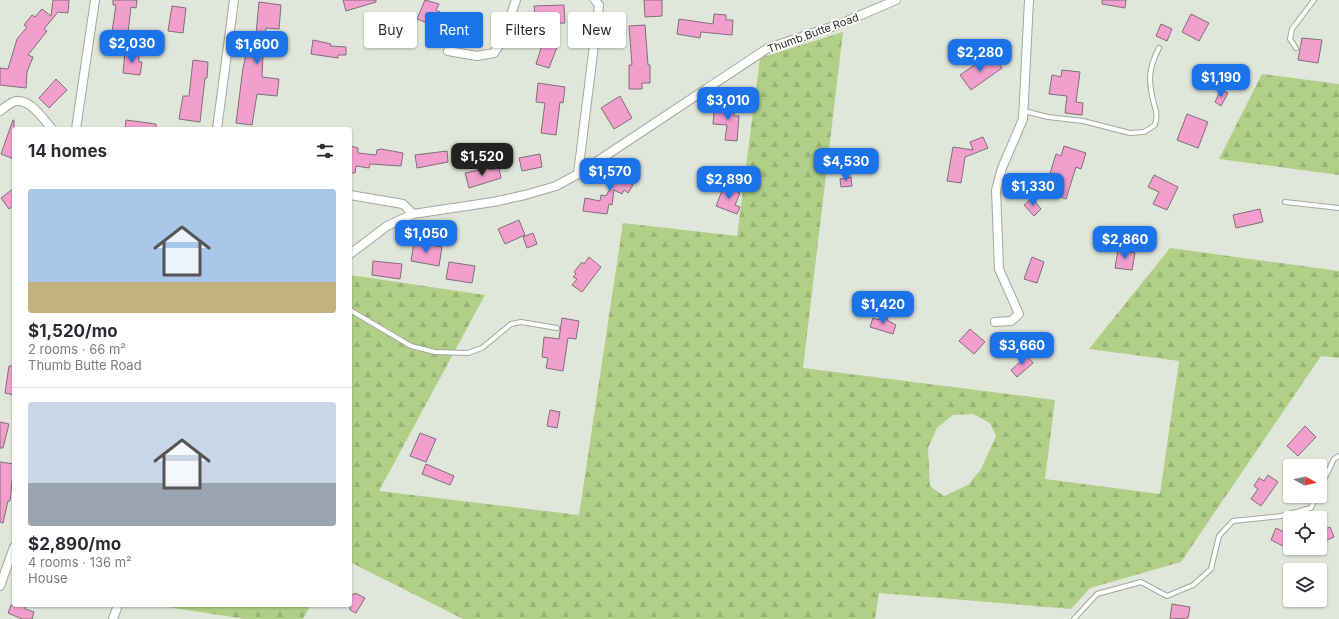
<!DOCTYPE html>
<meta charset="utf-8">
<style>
:root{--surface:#fff;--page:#f7f7f7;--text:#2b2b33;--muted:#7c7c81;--line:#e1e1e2;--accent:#1a73e8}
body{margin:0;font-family:Inter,sans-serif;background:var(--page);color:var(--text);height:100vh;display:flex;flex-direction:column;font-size:15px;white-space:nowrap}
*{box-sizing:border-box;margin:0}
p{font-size:13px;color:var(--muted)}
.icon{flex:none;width:22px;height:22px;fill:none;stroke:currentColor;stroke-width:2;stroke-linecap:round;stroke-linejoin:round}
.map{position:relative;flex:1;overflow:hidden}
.details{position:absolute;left:12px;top:127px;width:340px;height:480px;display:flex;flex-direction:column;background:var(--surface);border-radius:4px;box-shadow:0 1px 3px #0004}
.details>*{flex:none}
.banner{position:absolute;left:364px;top:12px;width:380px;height:36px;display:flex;gap:8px}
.needle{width:26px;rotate:98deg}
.controls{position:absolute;left:1283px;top:459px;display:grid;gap:8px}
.controls a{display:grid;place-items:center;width:44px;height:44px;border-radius:4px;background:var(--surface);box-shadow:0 1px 3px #0004;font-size:20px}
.price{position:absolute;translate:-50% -34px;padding:0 9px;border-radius:8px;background:var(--accent);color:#fff;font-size:13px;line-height:26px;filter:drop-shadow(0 1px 2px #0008)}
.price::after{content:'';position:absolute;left:50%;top:24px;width:12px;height:9px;margin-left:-6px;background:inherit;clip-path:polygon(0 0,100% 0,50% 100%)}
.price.current{background:#222;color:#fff}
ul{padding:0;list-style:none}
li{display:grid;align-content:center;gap:8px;height:212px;padding:0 16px}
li+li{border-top:1px solid var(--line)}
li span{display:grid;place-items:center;height:124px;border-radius:4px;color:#555}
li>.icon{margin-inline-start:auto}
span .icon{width:72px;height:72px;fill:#fffc;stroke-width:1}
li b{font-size:17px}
h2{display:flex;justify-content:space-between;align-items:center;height:48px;padding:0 16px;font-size:17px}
.tag{padding:0 14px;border-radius:4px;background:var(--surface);box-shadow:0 1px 3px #0004;font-size:14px;line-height:36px}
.tag.current{background:var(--accent);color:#fff}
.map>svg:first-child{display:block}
</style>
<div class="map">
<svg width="1339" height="619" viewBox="0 0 1339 619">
<defs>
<pattern id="forest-firs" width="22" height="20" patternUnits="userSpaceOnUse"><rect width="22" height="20" fill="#b0d087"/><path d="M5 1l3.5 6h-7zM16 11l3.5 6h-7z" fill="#98b375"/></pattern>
</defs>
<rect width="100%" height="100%" fill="#e1e6db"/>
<g fill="url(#forest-firs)" fill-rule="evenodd">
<path d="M 843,32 L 803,368 L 1055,400 L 1045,479 L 1160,494 L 1179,361 L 1089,349 L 1170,248 L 1339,271 L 1339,358 L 1321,356 L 1181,562 L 1090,588 L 1071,609 L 879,593 L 875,619 L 463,619 L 350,562 L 350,275 L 485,295 L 379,491 L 579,515 L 623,223 L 737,236 L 760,58 ZM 973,414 L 990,423 L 996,436 L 981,469 L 968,485 L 944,496 L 930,486 L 928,448 L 937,428 L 953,415 Z"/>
<path d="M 1262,74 L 1339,84 L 1339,175 L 1219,159 Z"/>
<path d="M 154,605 L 311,605 L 303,619 L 245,619 Z"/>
</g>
<g fill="#f39fce" stroke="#7c7076">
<path d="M 53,0 L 69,0 L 68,13 L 58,12 L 44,29 L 47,31 L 28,55 L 33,57 L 27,72 L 26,88 L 0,85 L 0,68 L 8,69 L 17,39 L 27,27 L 24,25 L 32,15 L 35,17 L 42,9 L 51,16 Z"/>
<path d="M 113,0 L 137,0 L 136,8 L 131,7 L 127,41 L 111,39 L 116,5 L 113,5 Z"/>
<path d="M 343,0 L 376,0 L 376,2 L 346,11 Z"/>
<path d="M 425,0 L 439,4 L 436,10 L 448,16 L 442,29 L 417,19 Z"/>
<path d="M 644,0 L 662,0 L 662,16 L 645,17 Z"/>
<path d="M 1102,0 L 1126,0 L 1125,8 L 1102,4 Z"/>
<path d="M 259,2 L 281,5 L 279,29 L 266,28 L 262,54 L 263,54 L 262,77 L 279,79 L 277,96 L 257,94 L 252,125 L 236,123 L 243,68 L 251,33 L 256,34 Z"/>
<path d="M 564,5 L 565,23 L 540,24 L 539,16 L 535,16 L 534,6 Z"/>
<path d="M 172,6 L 186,8 L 183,33 L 168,31 Z"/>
<path d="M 714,14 L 726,15 L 726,20 L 733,20 L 732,35 L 701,32 L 700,38 L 677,34 L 679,19 L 713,24 Z"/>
<path d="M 1191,14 L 1209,23 L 1199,41 L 1182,32 Z"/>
<path d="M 1161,24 L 1172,29 L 1167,41 L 1156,36 Z"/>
<path d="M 645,25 L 648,65 L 650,65 L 650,83 L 642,83 L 642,89 L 629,89 L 629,65 L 632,65 L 629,26 Z"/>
<path d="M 1302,38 L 1322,40 L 1318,63 L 1298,60 Z"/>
<path d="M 313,40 L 331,44 L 330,46 L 346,47 L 346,55 L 338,55 L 338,58 L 311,54 Z"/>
<path d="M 543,42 L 557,47 L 549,68 L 536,64 Z"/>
<path d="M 125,52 L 139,54 L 139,62 L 142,62 L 140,75 L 123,73 Z"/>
<path d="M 994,57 L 1002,68 L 971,90 L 960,75 L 976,64 L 978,68 Z"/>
<path d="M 193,60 L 208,62 L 207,78 L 205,78 L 200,122 L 179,119 L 183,96 L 189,96 Z"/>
<path d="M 1062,70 L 1080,72 L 1076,102 L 1083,103 L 1082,115 L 1065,113 L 1067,96 L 1049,94 L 1052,75 L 1061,77 Z"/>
<path d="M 56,79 L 67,90 L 49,108 L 39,98 Z"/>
<path d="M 538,83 L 565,87 L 563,103 L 560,102 L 556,135 L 541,133 L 545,103 L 536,102 Z"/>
<path d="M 1221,90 L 1228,93 L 1221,106 L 1215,102 Z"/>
<path d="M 620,96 L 632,118 L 614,129 L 601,108 Z"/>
<path d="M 725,101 L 735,102 L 734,116 L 739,116 L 737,141 L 725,140 L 727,125 L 713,124 L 714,112 L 723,112 Z"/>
<path d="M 1187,114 L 1208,122 L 1198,148 L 1177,140 Z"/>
<path d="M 13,120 L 14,120 L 14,159 L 1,154 Z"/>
<path d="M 126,120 L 156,124 L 156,129 L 125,129 Z"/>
<path d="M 983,137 L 988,148 L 965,157 L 961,183 L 947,181 L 953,147 L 973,150 L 970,142 Z"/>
<path d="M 350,146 L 358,148 L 358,153 L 376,155 L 377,150 L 381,149 L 403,153 L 401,166 L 370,164 L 369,168 L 356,166 L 355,173 L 350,173 Z"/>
<path d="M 1064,146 L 1086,153 L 1081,169 L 1076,167 L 1066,199 L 1053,194 L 1057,179 L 1049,177 L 1056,154 L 1061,156 Z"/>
<path d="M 447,151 L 448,162 L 417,168 L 415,155 Z"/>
<path d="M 540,154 L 542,167 L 522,171 L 519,158 Z"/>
<path d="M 614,165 L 633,176 L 630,183 L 633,185 L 628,193 L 624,190 L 622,194 L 614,190 L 612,205 L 609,204 L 607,214 L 583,211 L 585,198 L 600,201 L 601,195 L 606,196 L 617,176 L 610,172 Z"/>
<path d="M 489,168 L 489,170 L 499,168 L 501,178 L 469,188 L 465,173 Z"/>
<path d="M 1154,175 L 1178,187 L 1167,210 L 1153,204 L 1159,192 L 1148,187 Z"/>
<path d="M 851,177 L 852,186 L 841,187 L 840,179 Z"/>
<path d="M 724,186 L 740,193 L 735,205 L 740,207 L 737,214 L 716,206 Z"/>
<path d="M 14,188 L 14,205 L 9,209 L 1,198 Z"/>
<path d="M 1032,198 L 1041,209 L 1034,216 L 1024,205 Z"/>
<path d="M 1260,209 L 1263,222 L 1236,228 L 1233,215 Z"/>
<path d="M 519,220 L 525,235 L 505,244 L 498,229 Z"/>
<path d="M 533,233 L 537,244 L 527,248 L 523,237 Z"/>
<path d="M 414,242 L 442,247 L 439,266 L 411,261 Z"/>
<path d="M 1118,250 L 1135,253 L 1132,270 L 1115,268 Z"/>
<path d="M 589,257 L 601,267 L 582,292 L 572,285 L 577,279 L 573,277 L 576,274 L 574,272 L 582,262 L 584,264 Z"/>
<path d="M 1032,257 L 1044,262 L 1037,283 L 1024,279 Z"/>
<path d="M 373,261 L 402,264 L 400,279 L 372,275 Z"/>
<path d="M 449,262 L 475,266 L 472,283 L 446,279 Z"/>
<path d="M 880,315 L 888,318 L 887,320 L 896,325 L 893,334 L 870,327 L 873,318 L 879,320 Z"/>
<path d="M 562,318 L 579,321 L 576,339 L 568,338 L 563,371 L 546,368 L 548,358 L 542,357 L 544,337 L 559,339 Z"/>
<path d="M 970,329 L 985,342 L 974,354 L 959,341 Z"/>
<path d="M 1027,356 L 1033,363 L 1017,377 L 1011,370 Z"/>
<path d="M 9,366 L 14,366 L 14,395 L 5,393 Z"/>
<path d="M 550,410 L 560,412 L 557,428 L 547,426 Z"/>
<path d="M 0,422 L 9,424 L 3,448 L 0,448 Z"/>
<path d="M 1305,426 L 1316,437 L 1298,456 L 1287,446 Z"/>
<path d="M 420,433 L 436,439 L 426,462 L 410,456 Z"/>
<path d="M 0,462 L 14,464 L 10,501 L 8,501 L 3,523 L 0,522 Z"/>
<path d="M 426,464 L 454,476 L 450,485 L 422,474 Z"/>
<path d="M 1268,475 L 1278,482 L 1261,506 L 1251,499 L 1258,489 L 1254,486 L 1259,478 L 1264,481 Z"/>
<path d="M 1330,527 L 1334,537 L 1320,543 L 1320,531 Z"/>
<path d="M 1276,528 L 1288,534 L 1283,546 L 1271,540 Z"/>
<path d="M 350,593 L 354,595 L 355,593 L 365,598 L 356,613 L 350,610 Z"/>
<path d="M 1172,604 L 1190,607 L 1188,618 L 1170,619 Z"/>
<path d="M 11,605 L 27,605 L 25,609 L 34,612 L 32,619 L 22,619 L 8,613 Z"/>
</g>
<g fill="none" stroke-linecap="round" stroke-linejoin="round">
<g stroke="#a3a89d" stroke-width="6">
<g id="service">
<path d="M 1296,48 L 1290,39 L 1292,29 L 1314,0"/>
<path d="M 1024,111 L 1048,117 L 1083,121 L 1130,133 L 1144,132 L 1155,125 C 1158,113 1156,112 1153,100 C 1148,79 1149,67 1159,48"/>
<path d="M 1285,202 L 1339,208"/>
<path d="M 350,310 L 411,346 L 435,352 L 468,353 L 482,348 L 511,324 L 521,322 L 557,328"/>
<path d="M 1320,488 L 1334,459 L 1339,456"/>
<path d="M 1074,619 L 1097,594 L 1141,582 L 1167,596 L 1193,585 L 1211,569 L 1219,536 L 1233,521 L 1281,516 L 1311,508 L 1316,496"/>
</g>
</g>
<g stroke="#a3a89d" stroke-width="10">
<g id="minor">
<path d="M 448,51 L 477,56 L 494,53 L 502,41 L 516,0"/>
<path d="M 0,111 C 4,108 9,104 13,102 C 29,96 43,119 52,129"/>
<path d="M 76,129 L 95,0"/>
<path d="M 217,129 L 234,0"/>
<path d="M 578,174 L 599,5 L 595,0"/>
<path d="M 350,195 L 403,204 L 413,214"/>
<path d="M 350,254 L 387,226 L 413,214 L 493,202 L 525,195 L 556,186 L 578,174 L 768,48 L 840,24 L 896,0"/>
<path d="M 995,322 L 1011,321 L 1019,314 L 999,269 L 996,190 L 1002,168 L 1023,119 L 1029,0"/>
<path d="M 0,586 L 14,547"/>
<path d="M 113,619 L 118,605"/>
</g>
</g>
<use href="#service" stroke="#fff" stroke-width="4"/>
<use href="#minor" stroke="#fff" stroke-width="8"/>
</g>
<g text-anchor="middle" stroke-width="3.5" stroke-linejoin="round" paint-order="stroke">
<g font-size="11" fill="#2c2e2a" stroke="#fff">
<text transform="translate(813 33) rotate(-20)" y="4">Thumb Butte Road</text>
</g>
</g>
</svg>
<div class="controls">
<a><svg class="needle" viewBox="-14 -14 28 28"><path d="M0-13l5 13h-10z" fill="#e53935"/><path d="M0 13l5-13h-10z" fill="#7c7c81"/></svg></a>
<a><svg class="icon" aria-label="locate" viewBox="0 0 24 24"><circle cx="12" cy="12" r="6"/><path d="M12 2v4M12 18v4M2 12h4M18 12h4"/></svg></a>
<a><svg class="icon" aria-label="layers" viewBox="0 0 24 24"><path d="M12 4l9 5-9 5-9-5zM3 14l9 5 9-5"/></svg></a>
</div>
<b class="price" style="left:132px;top:64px">$2,030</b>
<b class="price" style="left:257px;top:65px">$1,600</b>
<b class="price" style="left:980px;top:73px">$2,280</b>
<b class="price" style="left:1221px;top:98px">$1,190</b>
<b class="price" style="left:728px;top:121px">$3,010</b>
<b class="price current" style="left:482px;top:177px">$1,520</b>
<b class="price" style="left:846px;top:182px">$4,530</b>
<b class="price" style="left:610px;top:192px">$1,570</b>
<b class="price" style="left:729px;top:200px">$2,890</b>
<b class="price" style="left:1033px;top:207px">$1,330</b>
<b class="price" style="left:426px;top:254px">$1,050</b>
<b class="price" style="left:1125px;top:260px">$2,860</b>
<b class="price" style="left:883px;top:325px">$1,420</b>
<b class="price" style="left:1022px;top:366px">$3,660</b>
<div class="banner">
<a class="tag">Buy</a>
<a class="tag current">Rent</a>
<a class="tag">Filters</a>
<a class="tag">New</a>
</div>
<section class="details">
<h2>14 homes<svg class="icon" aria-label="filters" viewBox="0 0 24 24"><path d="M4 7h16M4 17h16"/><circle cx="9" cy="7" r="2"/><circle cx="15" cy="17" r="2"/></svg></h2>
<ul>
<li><span style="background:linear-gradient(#a9c7e8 75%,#c2b280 0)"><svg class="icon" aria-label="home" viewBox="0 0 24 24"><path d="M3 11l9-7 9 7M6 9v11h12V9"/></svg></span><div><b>$1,520/mo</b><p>2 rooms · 66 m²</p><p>Thumb Butte Road</p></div></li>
<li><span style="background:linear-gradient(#c9d6e8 65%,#9aa5b1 0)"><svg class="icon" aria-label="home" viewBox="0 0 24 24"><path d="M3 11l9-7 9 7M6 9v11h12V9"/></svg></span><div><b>$2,890/mo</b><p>4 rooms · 136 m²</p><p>House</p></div></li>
</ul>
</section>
</div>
